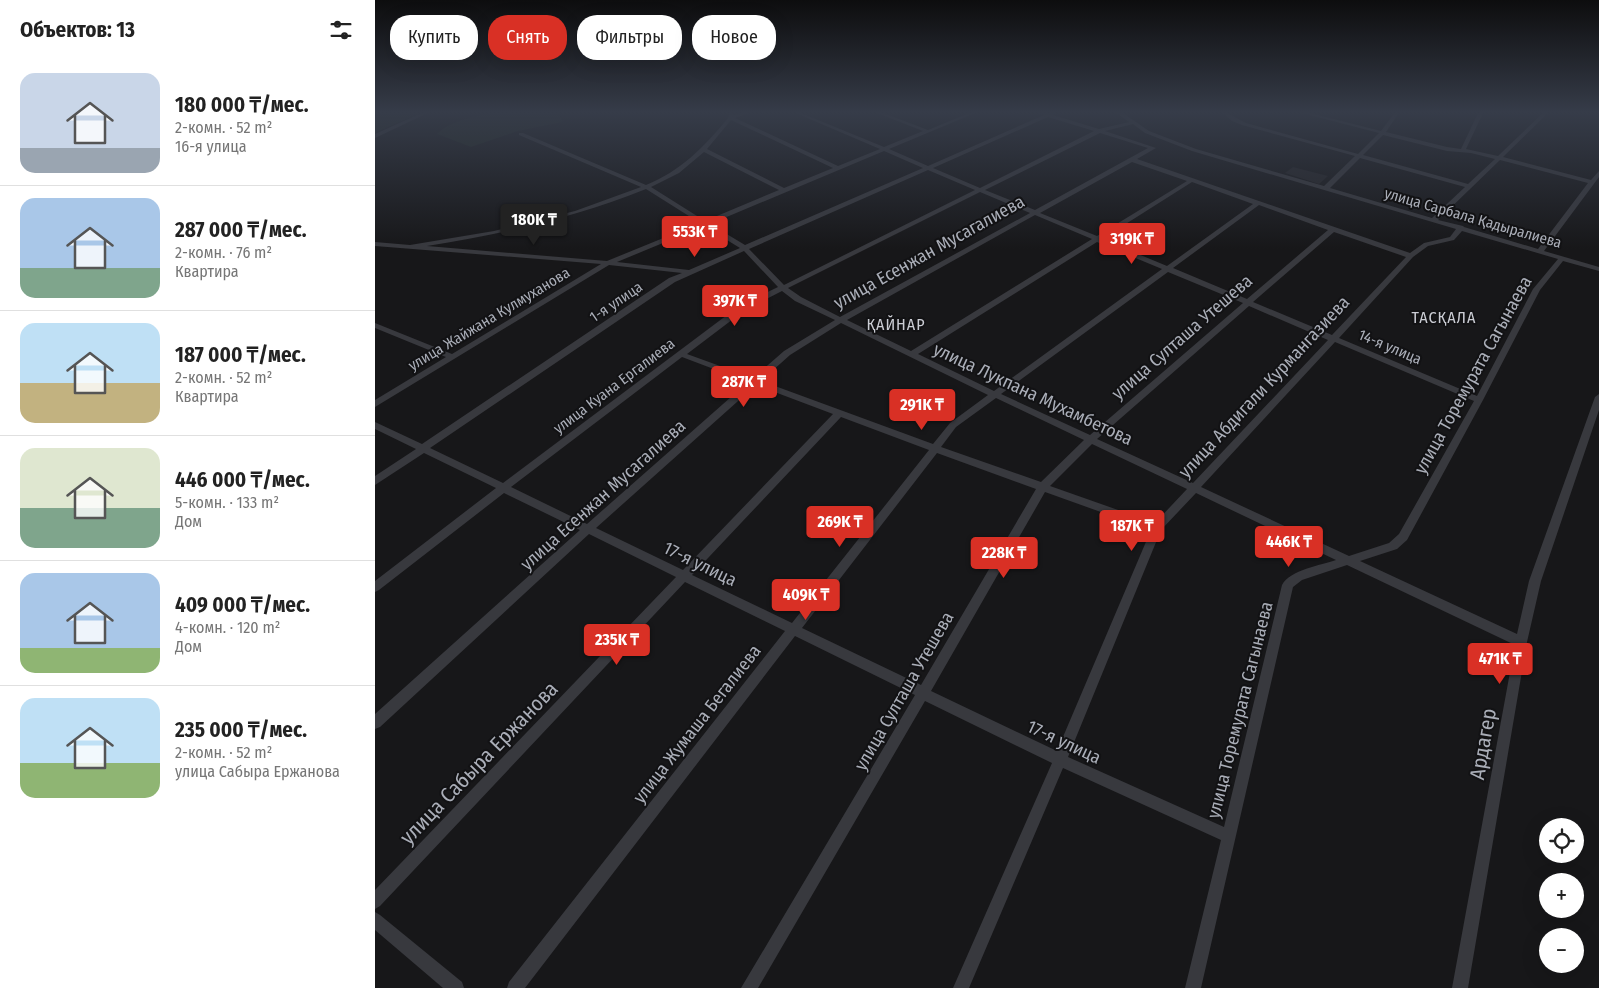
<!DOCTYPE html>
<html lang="ru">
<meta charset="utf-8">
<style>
:root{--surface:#fff;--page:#f2f2f2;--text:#222;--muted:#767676;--line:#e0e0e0;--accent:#d93025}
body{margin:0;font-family:"Fira Sans Condensed",sans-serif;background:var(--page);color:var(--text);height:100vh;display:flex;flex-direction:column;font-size:19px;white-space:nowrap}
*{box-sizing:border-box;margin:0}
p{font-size:16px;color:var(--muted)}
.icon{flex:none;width:28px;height:28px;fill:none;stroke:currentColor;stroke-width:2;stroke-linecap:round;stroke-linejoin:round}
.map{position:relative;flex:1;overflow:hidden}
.details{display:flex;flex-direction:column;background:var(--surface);width:375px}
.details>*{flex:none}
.guide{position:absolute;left:15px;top:15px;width:475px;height:45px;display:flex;gap:10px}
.fabs{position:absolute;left:1164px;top:818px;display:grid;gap:10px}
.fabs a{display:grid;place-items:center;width:45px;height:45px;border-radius:50%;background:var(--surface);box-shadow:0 5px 20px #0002;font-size:25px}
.price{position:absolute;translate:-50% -42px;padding:0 11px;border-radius:5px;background:var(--accent);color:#fff;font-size:16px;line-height:32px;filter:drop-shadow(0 1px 2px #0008)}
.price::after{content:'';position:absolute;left:50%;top:30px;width:15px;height:11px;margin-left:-8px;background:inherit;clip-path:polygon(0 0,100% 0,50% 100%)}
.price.current{background:#222;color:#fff}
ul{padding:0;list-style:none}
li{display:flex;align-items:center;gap:15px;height:125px;padding:0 20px}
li+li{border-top:1px solid var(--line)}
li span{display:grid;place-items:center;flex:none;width:140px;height:100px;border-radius:15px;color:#555}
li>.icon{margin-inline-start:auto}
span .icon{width:60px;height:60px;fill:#fffc;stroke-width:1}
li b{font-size:21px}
h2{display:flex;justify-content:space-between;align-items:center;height:60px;padding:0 20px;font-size:21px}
.tag{padding:0 18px;border-radius:20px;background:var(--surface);box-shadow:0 5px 20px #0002;font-size:18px;line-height:45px}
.tag.current{background:var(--accent);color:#fff}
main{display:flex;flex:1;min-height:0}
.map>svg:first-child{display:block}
</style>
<main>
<section class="details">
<h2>Объектов: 13<svg class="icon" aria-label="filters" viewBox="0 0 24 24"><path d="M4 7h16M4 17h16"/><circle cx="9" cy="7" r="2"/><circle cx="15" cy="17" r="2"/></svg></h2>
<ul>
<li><span style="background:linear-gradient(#c9d6e8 75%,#9aa5b1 0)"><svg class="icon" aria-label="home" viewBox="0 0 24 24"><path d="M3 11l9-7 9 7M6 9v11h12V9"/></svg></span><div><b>180 000 ₸/мес.</b><p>2-комн. · 52 m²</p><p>16-я улица</p></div></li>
<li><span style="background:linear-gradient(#a9c7e8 70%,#7fa58c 0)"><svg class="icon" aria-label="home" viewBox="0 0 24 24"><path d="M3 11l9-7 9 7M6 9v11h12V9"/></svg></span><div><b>287 000 ₸/мес.</b><p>2-комн. · 76 m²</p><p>Квартира</p></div></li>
<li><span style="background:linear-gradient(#bfe0f5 60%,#c2b280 0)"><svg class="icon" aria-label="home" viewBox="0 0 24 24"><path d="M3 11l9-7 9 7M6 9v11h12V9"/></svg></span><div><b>187 000 ₸/мес.</b><p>2-комн. · 52 m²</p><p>Квартира</p></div></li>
<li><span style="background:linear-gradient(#dfe7d0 60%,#7fa58c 0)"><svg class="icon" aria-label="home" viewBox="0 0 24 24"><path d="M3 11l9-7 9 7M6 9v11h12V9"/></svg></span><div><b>446 000 ₸/мес.</b><p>5-комн. · 133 m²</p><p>Дом</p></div></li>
<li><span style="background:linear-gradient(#a9c7e8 75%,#8fb573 0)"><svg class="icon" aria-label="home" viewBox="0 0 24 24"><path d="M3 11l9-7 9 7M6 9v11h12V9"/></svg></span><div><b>409 000 ₸/мес.</b><p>4-комн. · 120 m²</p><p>Дом</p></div></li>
<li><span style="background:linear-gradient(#bfe0f5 65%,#8fb573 0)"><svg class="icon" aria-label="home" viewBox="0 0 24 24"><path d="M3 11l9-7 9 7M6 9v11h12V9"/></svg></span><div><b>235 000 ₸/мес.</b><p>2-комн. · 52 m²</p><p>улица Сабыра Ержанова</p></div></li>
</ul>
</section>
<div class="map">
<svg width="1224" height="988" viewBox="0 0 1224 988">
<rect width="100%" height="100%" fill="#171719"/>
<path fill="#232326" d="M 918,167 L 953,176 L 944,184 L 910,173 Z"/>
<g fill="#1f2720">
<path d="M 0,111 L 49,111 L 0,133 Z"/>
<path d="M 127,111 L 182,111 L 188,122 L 143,131 L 96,147 L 62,134 C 75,120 108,114 127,111 Z"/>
</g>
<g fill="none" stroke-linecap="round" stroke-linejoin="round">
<g fill="#38393e" fill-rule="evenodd">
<path d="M 51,111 L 57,111 L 0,138 L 0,134 Z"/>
<path d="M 355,111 L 359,111 L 358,115 L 374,111 L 380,111 L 360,118 L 463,166 L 505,149 L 416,111 L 421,111 L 509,147 L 548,131 L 497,111 L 503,111 L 553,130 L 599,111 L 605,111 L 514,149 L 553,166 L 669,115 L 659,111 L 673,113 L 684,111 L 678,115 L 724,129 L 754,122 L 739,111 L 745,111 L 774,131 L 821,149 L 949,186 L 980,156 L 867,125 L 857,121 L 846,111 C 853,111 863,120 871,123 L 983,154 L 1004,133 L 919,111 L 927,111 L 1006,131 L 1021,111 L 1025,111 L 1011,132 L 1072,147 L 1086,149 L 1104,111 L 1109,111 L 1091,149 L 1123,156 L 1170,111 L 1175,111 L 1128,157 L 1216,180 L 1224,171 L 1224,177 L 1169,251 L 1224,267 L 1224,271 L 1188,261 L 1165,290 L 1108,400 L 1032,540 L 1022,549 L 985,561 L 1142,634 L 1154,581 L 1220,397 L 1224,394 L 1224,410 L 1166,581 L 1152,642 L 1093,988 L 1077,988 L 1140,645 L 972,565 L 927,580 L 918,587 L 826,988 L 810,988 L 846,840 L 688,768 L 594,988 L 578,988 L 677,763 L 550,701 L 383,988 L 366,988 L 540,695 L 420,636 L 150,988 L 132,988 L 134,982 L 410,631 L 310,582 L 5,906 L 0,909 L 0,890 L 301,577 L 214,534 L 5,727 L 0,729 L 0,714 L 205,530 L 129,493 L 4,590 L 0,592 L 0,581 L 121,488 L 49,453 L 0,485 L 0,476 L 41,449 L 0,429 L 0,422 L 47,444 L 294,278 L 307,273 L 234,265 L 0,407 L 0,400 L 71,357 L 0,328 L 0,323 L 77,354 L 226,264 L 0,246 L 0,242 L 35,245 L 119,231 L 200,211 L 266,187 L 144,135 L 144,133 L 148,133 L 271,185 C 306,171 329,147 353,118 ZM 673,117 L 719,131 L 605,188 L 558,168 ZM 356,120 L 458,168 L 409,188 L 332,149 ZM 758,124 L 770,133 L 817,151 L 1081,229 L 1075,237 L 1049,243 L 1035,253 L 762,159 L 781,148 L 730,131 ZM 725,133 L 773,148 L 660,210 L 610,190 ZM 1008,135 L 1072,151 L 1096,153 L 1120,159 L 1093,184 L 988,155 ZM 509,151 L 548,168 L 370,245 L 335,224 ZM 329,152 L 404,190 L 330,221 L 276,187 L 304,173 ZM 985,158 L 1090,187 L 1057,218 L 955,188 ZM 1125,160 L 1213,183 L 1163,249 L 1089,227 L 1088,226 L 1063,220 ZM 757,162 L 812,181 L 722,236 L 665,213 ZM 553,170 L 600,190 L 409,285 L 374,249 ZM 817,182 L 878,204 L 792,266 L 727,239 ZM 271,189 L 325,223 L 232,261 L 52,246 C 129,234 198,218 271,189 ZM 605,192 L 655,213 L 465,317 L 426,297 L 413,288 ZM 884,205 L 953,230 L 872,299 L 798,268 ZM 660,215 L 717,239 L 536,351 L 472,320 ZM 329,226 L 365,248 L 314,270 L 242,262 ZM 1087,231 L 1183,259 L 1158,289 L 1102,396 L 964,338 L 1038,257 L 1053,246 L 1079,240 ZM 959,232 L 1031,257 L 957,335 L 878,302 ZM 722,242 L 787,269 L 619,391 L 543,354 ZM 369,251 L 403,287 L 364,306 L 128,483 L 55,448 L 300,282 ZM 793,272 L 868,303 L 715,435 L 626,394 ZM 407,291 L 420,301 L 460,320 L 409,351 L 378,378 L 312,354 L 370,310 ZM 874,306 L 953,340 L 818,483 L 722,439 ZM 466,323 L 613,395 L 575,423 L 558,444 L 386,381 L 415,355 ZM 960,342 L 1099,401 L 1024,534 L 1014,543 L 974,556 L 826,487 ZM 307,357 L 373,382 L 212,524 L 136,487 ZM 381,385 L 458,414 L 308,570 L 221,528 ZM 621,398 L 709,440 L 666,482 L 566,447 L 581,427 ZM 466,417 L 554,450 L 417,623 L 317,575 ZM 717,444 L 812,489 L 780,523 L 675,486 ZM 562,453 L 661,489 L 546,685 L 427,628 ZM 670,492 L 776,530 L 682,751 L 556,691 ZM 821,493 L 961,560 C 946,565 915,570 907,585 L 849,827 L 693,757 L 786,530 Z"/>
<path d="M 0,912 L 5,915 L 87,982 L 89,988 L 68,988 L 0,930 Z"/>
</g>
</g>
<linearGradient id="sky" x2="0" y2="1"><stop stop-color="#0d0d0e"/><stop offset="0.45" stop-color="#363c49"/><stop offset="1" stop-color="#363c49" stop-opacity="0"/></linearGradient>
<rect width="1224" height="249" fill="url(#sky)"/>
<g text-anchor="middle" stroke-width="4" stroke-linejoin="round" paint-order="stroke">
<g font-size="15" fill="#aaaeb8" stroke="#121214">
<text transform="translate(1098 218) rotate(16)" y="5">улица Сарбала Қадыралиева</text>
<text transform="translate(241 302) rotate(-34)" y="5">1-я улица</text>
<text transform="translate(114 319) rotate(-31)" y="5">улица Жайжана Кулмуханова</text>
<text transform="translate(1015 347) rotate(23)" y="5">14-я улица</text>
<text transform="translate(239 386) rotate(-37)" y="5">улица Куана Ергалиева</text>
</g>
<g font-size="16" letter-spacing="1" fill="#cbcdd4" stroke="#121214">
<text x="1069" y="323">ТАСҚАЛА</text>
<text x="521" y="330">ҚАЙНАР</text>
</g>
<g font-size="18" fill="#aaaeb8" stroke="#121214">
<text transform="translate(554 252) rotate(-29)" y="6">улица Есенжан Мусагалиева</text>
<text transform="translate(807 337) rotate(-41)" y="6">улица Султаша Утешева</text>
<text transform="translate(1098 375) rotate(-61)" y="6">улица Торемурата Сагынаева</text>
<text transform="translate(889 387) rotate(-47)" y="6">улица Абдигали Курмангазиева</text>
<text transform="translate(658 394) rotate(25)" y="6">улица Лукпана Мухамбетова</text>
<text transform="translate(228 495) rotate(-42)" y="6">улица Есенжан Мусагалиева</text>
<text transform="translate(325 564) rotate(26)" y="6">17-я улица</text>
<text transform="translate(529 691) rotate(-60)" y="6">улица Султаша Утешева</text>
<text transform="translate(865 710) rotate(-76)" y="6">улица Торемурата Сагынаева</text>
<text transform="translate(322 724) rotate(-52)" y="6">улица Жумаша Бегалиева</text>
<text transform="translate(689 742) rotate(25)" y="6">17-я улица</text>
</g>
<g font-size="21" fill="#aaaeb8" stroke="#121214">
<text transform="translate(1108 744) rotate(-80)" y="7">Ардагер</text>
<text transform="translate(104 763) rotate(-46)" y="7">улица Сабыра Ержанова</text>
</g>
</g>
</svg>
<div class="fabs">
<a><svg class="icon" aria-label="locate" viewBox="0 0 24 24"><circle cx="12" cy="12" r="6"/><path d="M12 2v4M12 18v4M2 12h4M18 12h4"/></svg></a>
<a>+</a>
<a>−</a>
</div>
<b class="price current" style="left:159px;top:246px">180K ₸</b>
<b class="price" style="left:320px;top:258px">553K ₸</b>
<b class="price" style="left:757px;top:265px">319K ₸</b>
<b class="price" style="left:360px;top:327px">397K ₸</b>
<b class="price" style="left:369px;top:408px">287K ₸</b>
<b class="price" style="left:547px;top:431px">291K ₸</b>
<b class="price" style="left:465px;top:548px">269K ₸</b>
<b class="price" style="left:757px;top:552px">187K ₸</b>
<b class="price" style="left:914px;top:568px">446K ₸</b>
<b class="price" style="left:629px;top:579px">228K ₸</b>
<b class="price" style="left:431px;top:621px">409K ₸</b>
<b class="price" style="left:242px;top:666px">235K ₸</b>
<b class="price" style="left:1125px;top:685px">471K ₸</b>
<div class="guide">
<a class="tag">Купить</a>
<a class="tag current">Снять</a>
<a class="tag">Фильтры</a>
<a class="tag">Новое</a>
</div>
</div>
</main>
